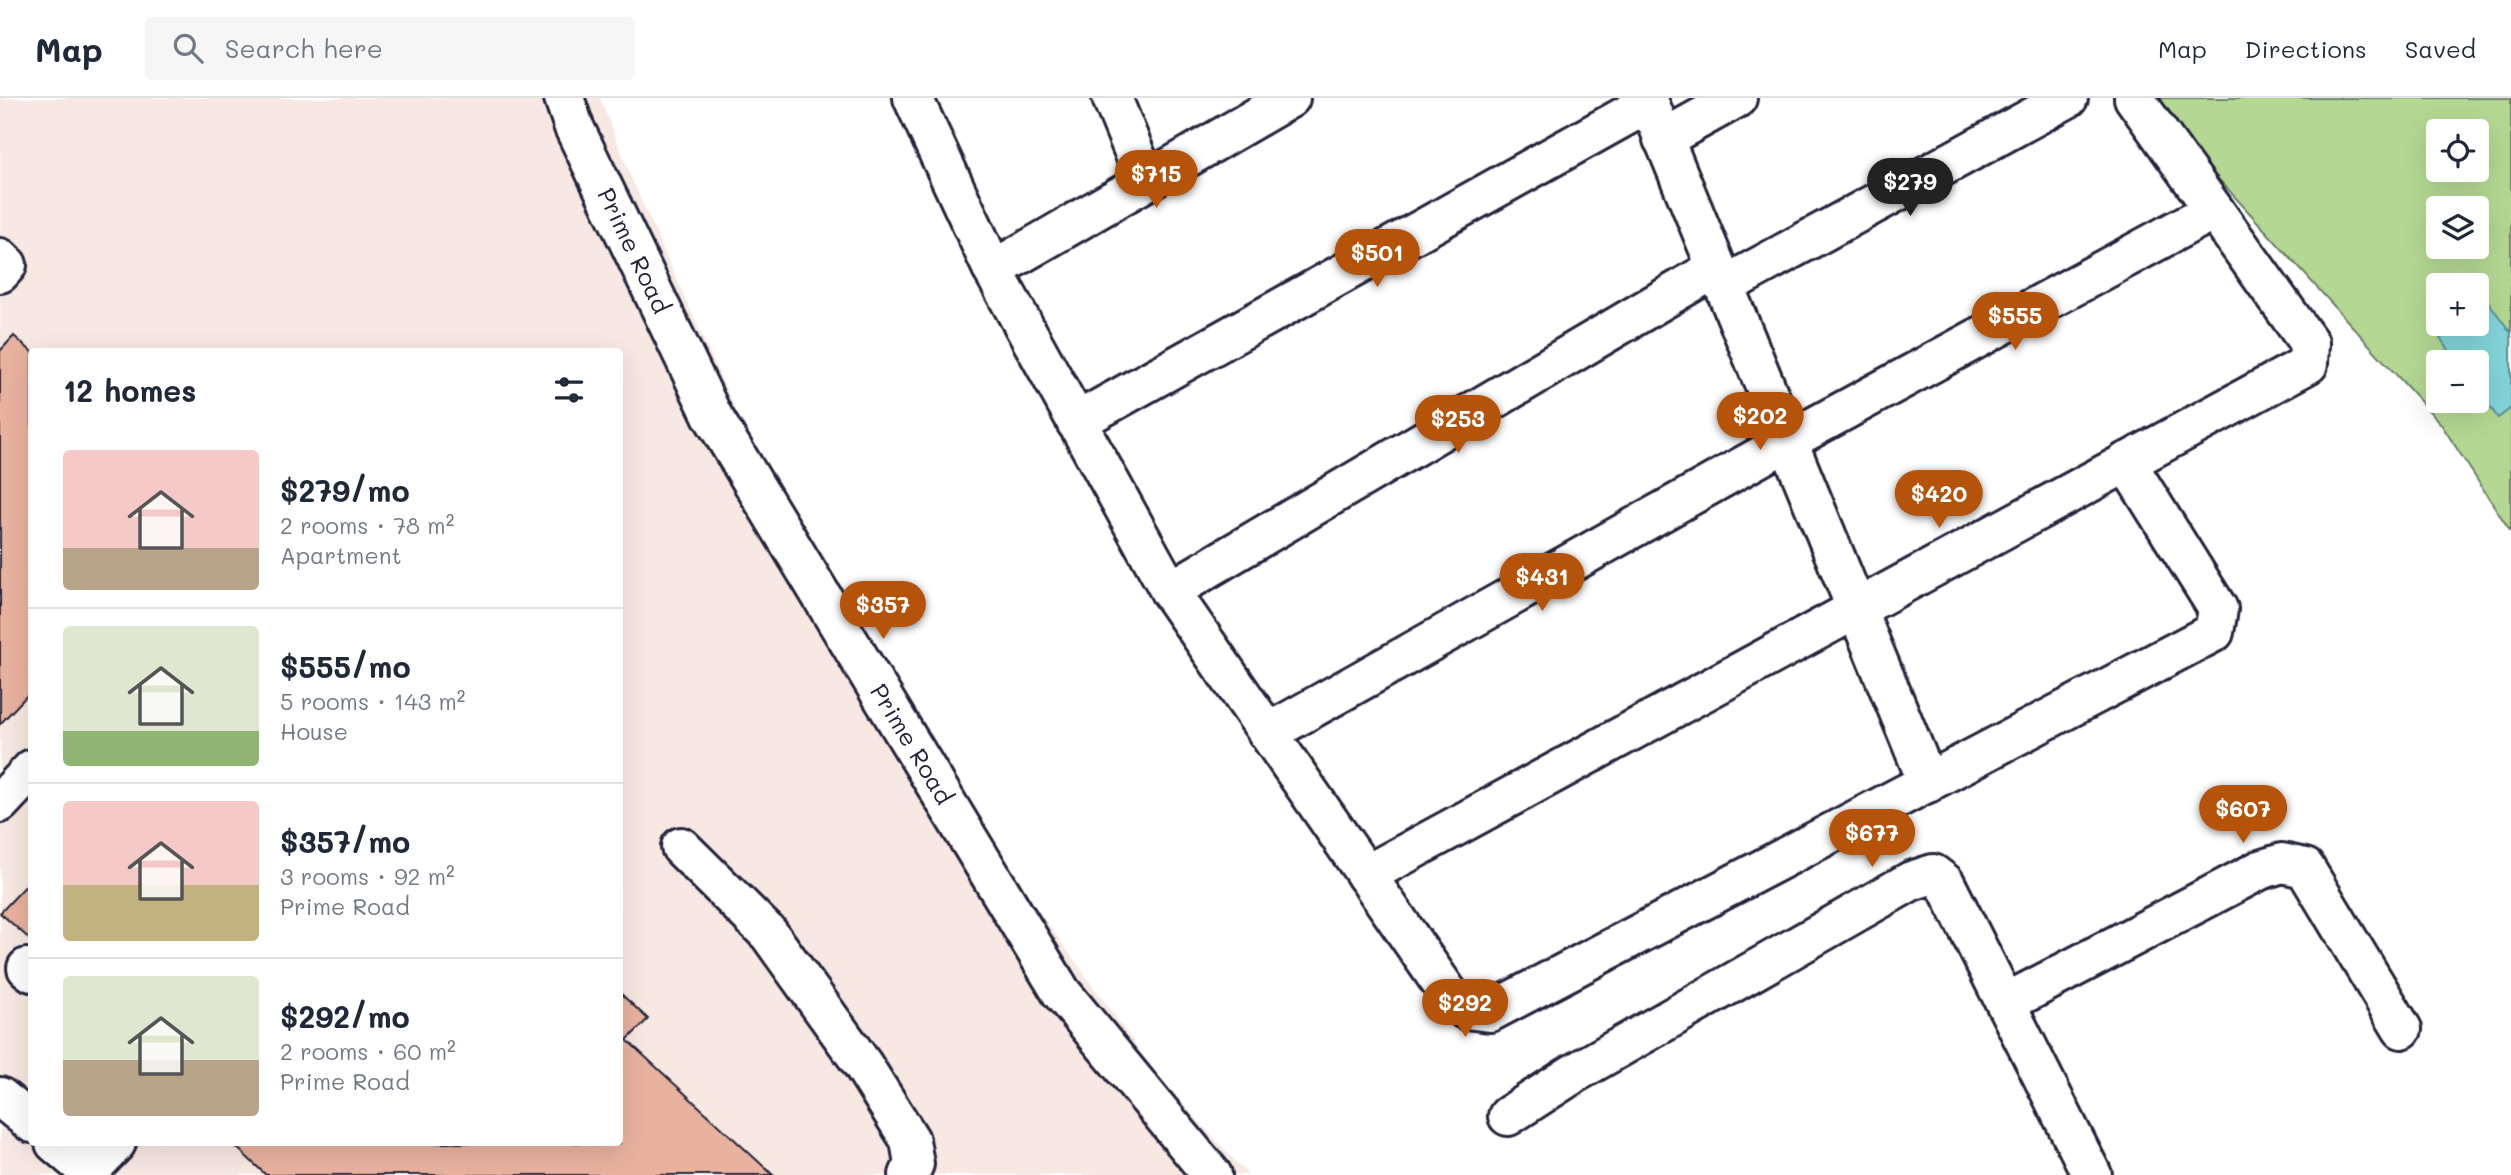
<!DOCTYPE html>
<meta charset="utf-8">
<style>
:root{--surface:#fff;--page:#f6f6f7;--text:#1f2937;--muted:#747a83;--line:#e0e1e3;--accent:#b45309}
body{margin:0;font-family:Mali,sans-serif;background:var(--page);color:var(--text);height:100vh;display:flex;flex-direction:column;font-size:26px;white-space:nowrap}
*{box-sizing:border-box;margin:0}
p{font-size:23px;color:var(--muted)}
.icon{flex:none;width:38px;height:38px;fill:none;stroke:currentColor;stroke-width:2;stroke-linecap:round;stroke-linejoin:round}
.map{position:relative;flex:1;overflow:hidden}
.sheet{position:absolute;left:28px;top:250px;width:595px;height:798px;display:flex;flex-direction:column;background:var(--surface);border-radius:7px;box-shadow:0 7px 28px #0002}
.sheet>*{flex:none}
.tools{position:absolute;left:2426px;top:21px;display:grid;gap:14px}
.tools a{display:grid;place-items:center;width:63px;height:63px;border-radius:7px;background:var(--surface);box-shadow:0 7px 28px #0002;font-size:35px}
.price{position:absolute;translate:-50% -60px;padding:0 16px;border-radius:24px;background:var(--accent);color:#fff;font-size:23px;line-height:46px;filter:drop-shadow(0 2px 4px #0008)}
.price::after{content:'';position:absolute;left:50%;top:42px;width:21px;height:16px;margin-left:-10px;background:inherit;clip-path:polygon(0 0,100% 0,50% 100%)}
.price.active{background:#222;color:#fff}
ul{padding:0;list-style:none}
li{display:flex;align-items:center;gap:21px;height:175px;padding:0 35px}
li+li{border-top:2px solid var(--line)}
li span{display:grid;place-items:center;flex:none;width:196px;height:140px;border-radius:7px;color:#555}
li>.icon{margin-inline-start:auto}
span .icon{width:84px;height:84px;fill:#fffc;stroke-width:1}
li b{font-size:30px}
h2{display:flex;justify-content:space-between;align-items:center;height:84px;padding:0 35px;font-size:30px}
header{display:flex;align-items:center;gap:42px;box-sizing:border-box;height:98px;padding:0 35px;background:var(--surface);border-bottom:2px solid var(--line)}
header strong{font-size:33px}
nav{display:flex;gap:38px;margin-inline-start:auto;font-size:24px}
.search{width:490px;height:63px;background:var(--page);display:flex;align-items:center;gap:18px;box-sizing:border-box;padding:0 24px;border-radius:7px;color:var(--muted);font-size:26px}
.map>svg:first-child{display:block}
</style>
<header>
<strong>Map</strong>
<div class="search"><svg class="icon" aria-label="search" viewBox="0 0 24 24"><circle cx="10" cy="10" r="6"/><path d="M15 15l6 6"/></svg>Search here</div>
<nav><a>Map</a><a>Directions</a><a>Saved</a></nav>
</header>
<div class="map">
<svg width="2511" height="1077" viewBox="0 0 2511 1077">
<rect width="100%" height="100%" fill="#fff"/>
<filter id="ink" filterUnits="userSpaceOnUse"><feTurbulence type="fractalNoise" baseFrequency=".0143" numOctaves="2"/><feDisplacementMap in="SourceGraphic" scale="14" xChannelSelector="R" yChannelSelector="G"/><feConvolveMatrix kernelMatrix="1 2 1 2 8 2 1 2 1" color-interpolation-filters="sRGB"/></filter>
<g filter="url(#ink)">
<path fill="#f8e8e2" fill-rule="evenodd" d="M 0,0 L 600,0 L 633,84 L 806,469 L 978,729 L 1161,982 L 1248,1077 L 0,1077 ZM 32,254 L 620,254 L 620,1045 L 32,1045 Z"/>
<path fill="#b4d893" stroke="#6b7d67" stroke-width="2" fill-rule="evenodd" d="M 2145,0 L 2511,0 L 2511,434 L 2441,326 ZM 2438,33 L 2476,33 L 2476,72 L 2438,72 ZM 2438,110 L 2476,110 L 2476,149 L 2438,149 ZM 2438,187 L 2476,187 L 2476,226 L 2438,226 ZM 2438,264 L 2476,264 L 2476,303 L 2438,303 Z"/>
<path fill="#83d5da" stroke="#5c8d9a" stroke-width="2" d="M 2481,194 L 2511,235 L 2511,310 L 2498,320 L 2476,290 L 2476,264 L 2458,264 L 2432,229 L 2438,225 L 2476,226 L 2476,198 Z"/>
<g fill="#e9b29f" stroke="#22223b" stroke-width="2">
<path d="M 14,238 L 32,254 L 32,592 L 0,626 L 0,253 Z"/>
<path d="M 32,781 L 32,843 L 0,815 Z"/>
<path d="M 620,895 L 648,921 L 627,942 L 773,1077 L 266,1077 L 232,1045 L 620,1045 Z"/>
</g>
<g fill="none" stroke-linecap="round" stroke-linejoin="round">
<g stroke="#22223b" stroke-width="44">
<g id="minor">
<path id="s1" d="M 564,0 L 574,29 L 712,317 L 1061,894 L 1212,1077"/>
<path d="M 913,0 L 993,172 L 1170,493 L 1450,898 L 1465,911 L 1490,914 L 2214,534 L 2218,511 L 2126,364"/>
<path d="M 1112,0 L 1146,83"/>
<path d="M 1647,0 L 1928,685"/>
<path d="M 1663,41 L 1737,0"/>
<path d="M 0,160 L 7,167 L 0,175"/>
<path d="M 993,172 L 1290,0"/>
<path d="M 1724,188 L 2068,0"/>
<path d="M 1076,324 L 1649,5"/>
<path d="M 1170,493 L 1716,170"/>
<path d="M 1268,635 L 1788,343 L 2214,112"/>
<path d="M 0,705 L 32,671"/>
<path d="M 681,749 L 769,836 L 863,967 L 910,1042 L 914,1066 L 909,1077"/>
<path d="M 1366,777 L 2308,266 L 2309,245 L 2134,0"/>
<path d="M 27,870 L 32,874"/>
<path d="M 2006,905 L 2260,772 L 2282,765 L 2305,770 L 2402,931"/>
<path d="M 0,999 L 32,1025"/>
<path d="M 1508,1018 L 1573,976 L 1911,783 L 1933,776 L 1945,785 L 2092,1077"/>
<path d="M 55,1045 L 93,1077"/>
<path d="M 89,1073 L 116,1045"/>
</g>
</g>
<use href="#minor" stroke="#fff" stroke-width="38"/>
</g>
</g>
<g text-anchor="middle" stroke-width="7" stroke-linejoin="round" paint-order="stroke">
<g font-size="24" fill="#22223b" stroke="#fff">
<text dy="8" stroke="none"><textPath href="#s1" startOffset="168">Prime Road</textPath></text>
<text dy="8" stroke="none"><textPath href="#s1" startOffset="735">Prime Road</textPath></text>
</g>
</g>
</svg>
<div class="tools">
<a><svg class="icon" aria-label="locate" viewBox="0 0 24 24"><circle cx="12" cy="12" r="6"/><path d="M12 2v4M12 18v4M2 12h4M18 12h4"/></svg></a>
<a><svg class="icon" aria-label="layers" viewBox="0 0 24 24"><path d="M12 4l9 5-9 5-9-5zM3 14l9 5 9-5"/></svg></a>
<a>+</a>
<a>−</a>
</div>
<b class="price" style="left:1156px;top:112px">$715</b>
<b class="price active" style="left:1910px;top:120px">$279</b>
<b class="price" style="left:1377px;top:191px">$501</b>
<b class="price" style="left:2015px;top:254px">$555</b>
<b class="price" style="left:1760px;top:354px">$202</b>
<b class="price" style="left:1458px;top:357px">$253</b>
<b class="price" style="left:1939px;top:432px">$420</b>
<b class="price" style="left:1542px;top:515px">$431</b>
<b class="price" style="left:883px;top:543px">$357</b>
<b class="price" style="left:2243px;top:747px">$607</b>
<b class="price" style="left:1872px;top:771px">$677</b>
<b class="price" style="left:1465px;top:941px">$292</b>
<section class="sheet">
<h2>12 homes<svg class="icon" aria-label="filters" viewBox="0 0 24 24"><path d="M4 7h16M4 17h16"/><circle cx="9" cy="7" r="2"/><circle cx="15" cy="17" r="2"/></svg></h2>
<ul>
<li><span style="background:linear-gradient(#f6c9c9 70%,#b9a48a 0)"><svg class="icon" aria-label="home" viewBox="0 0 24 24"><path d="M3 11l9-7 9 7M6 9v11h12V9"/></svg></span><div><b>$279/mo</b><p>2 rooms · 78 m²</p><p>Apartment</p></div></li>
<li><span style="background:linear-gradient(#dfe7d0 75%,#8fb573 0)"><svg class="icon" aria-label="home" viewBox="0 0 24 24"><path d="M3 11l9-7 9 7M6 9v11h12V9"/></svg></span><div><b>$555/mo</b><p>5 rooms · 143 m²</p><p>House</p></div></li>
<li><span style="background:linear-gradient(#f6c9c9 60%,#c2b280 0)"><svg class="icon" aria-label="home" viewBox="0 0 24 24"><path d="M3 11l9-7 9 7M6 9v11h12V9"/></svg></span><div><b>$357/mo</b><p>3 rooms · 92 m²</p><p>Prime Road</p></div></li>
<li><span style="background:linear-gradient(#dfe7d0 60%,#b9a48a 0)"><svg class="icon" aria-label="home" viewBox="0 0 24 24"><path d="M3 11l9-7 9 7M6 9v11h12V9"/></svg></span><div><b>$292/mo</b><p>2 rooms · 60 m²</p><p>Prime Road</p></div></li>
</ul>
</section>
</div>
